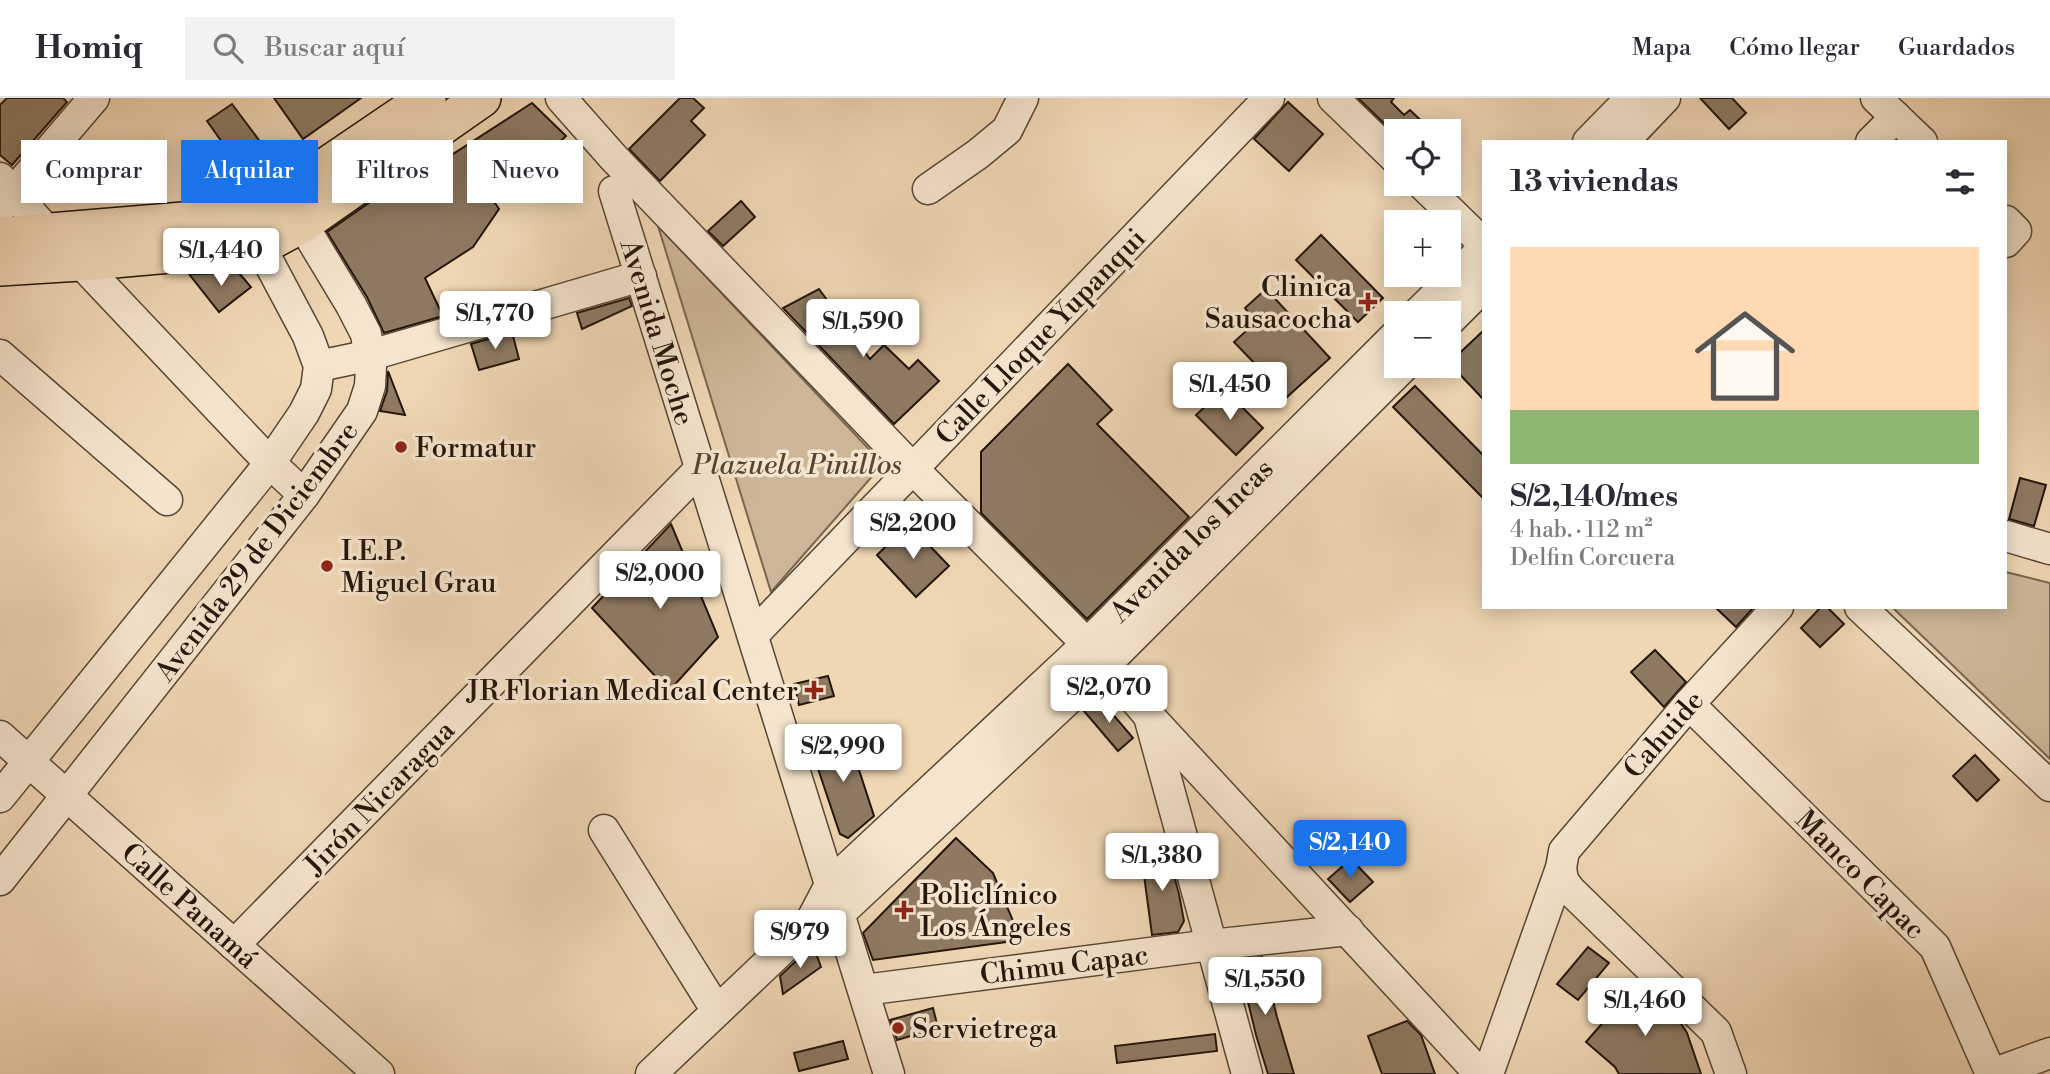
<!DOCTYPE html>
<html lang="es">
<meta charset="utf-8">
<style>
:root{--surface:#fff;--page:#f2f2f3;--text:#2b2b33;--muted:#7c7c81;--line:#e1e1e2;--accent:#1a73e8}
body{margin:0;font-family:"Libre Bodoni",serif;background:var(--page);color:var(--text);height:100vh;display:flex;flex-direction:column;font-size:26px;white-space:nowrap}
*{box-sizing:border-box;margin:0}
p{font-size:23px;color:var(--muted)}
.icon{flex:none;width:38px;height:38px;fill:none;stroke:currentColor;stroke-width:2;stroke-linecap:round;stroke-linejoin:round}
.map{position:relative;flex:1;overflow:hidden}
.side{position:absolute;left:1482px;top:42px;width:525px;height:469px;display:flex;flex-direction:column;background:var(--surface);border-radius:0px;box-shadow:0 4px 18px #0003}
.side>*{flex:none}
.banner{position:absolute;left:21px;top:42px;width:665px;height:63px;display:flex;gap:14px}
.tools{position:absolute;left:1384px;top:21px;display:grid;gap:14px}
.tools a{display:grid;place-items:center;width:77px;height:77px;border-radius:0px;background:var(--surface);box-shadow:0 4px 18px #0003;font-size:35px}
.price{position:absolute;translate:-50% -60px;padding:0 16px;border-radius:7px;background:#fff;color:#222;font-size:23px;line-height:46px;filter:drop-shadow(0 2px 4px #0008)}
.price::after{content:'';position:absolute;left:50%;top:42px;width:21px;height:16px;margin-left:-10px;background:inherit;clip-path:polygon(0 0,100% 0,50% 100%)}
.price.on{background:var(--accent);color:#fff}
ul{padding:0;list-style:none}
li{display:grid;align-content:center;gap:14px;height:371px;padding:0 28px}
li span{display:grid;place-items:center;height:217px;border-radius:0px;color:#555}
li>.icon{margin-inline-start:auto}
span .icon{width:126px;height:126px;fill:#fffc;stroke-width:1}
li b{font-size:30px}
h2{display:flex;justify-content:space-between;align-items:center;height:84px;padding:0 28px;font-size:30px}
.pill{padding:0 24px;border-radius:0px;background:var(--surface);box-shadow:0 4px 18px #0003;font-size:24px;line-height:63px}
.pill.on{background:var(--accent);color:#fff}
header{display:flex;align-items:center;gap:42px;box-sizing:border-box;height:98px;padding:0 35px;background:var(--surface);border-bottom:2px solid var(--line)}
header strong{font-size:33px}
nav{display:flex;gap:38px;margin-inline-start:auto;font-size:24px}
.search{width:490px;height:63px;background:var(--page);display:flex;align-items:center;gap:18px;box-sizing:border-box;padding:0 24px;border-radius:0px;color:var(--muted);font-size:26px}
.map>svg:first-child{display:block}
</style>
<header>
<strong>Homiq</strong>
<div class="search"><svg class="icon" aria-label="search" viewBox="0 0 24 24"><circle cx="10" cy="10" r="6"/><path d="M15 15l6 6"/></svg>Buscar aquí</div>
<nav><a>Mapa</a><a>Cómo llegar</a><a>Guardados</a></nav>
</header>
<div class="map">
<svg width="2050" height="976" viewBox="0 0 2050 976">
<rect width="100%" height="100%" fill="#f0d7b4"/>
<filter id="stains"><feTurbulence type="fractalNoise" baseFrequency=".00286" numOctaves="4"/><feColorMatrix values="0 0 0 0 .2 0 0 0 0 .09 0 0 0 0 .02 0 0 0 .5 -.17"/></filter>
<radialGradient id="worn" r=".72"><stop offset=".6" stop-color="#630" stop-opacity="0"/><stop offset="1" stop-color="#630" stop-opacity=".3"/></radialGradient>
<g fill="#cdb697" stroke="#786651" stroke-width="2">
<path d="M 658,128 L 883,366 L 771,494 Z"/>
<path d="M 2006,474 L 2050,485 L 2050,661 L 1892,509 L 2006,509 Z"/>
</g>
<g fill="#8e7a63" stroke="#23160b" stroke-width="2">
<path d="M 7,0 L 63,0 L 67,4 L 12,67 L 0,57 L 0,7 Z"/>
<path d="M 274,0 L 361,0 L 303,41 Z"/>
<path d="M 680,0 L 693,0 L 704,10 L 691,23 L 705,37 L 660,83 L 629,51 Z"/>
<path d="M 1358,0 L 1394,0 L 1391,4 L 1404,17 L 1410,12 L 1432,33 L 1392,33 Z"/>
<path d="M 1700,0 L 1732,0 L 1746,15 L 1729,31 Z"/>
<path d="M 1288,4 L 1323,36 L 1289,73 L 1254,41 Z"/>
<path d="M 532,5 L 566,38 L 530,71 L 505,58 L 476,77 L 499,111 L 473,149 L 425,180 L 443,218 L 384,235 L 367,199 L 327,134 L 409,77 L 425,74 Z"/>
<path d="M 232,6 L 273,61 L 247,79 L 207,23 Z"/>
<path d="M 741,103 L 755,119 L 723,148 L 708,133 Z"/>
<path d="M 1321,137 L 1383,200 L 1358,224 L 1296,162 Z"/>
<path d="M 239,175 L 251,189 L 219,214 L 189,176 Z"/>
<path d="M 819,191 L 870,261 L 884,247 L 909,271 L 918,262 L 939,283 L 894,326 L 783,210 Z"/>
<path d="M 1266,191 L 1330,260 L 1287,299 L 1234,244 L 1256,224 L 1245,210 Z"/>
<path d="M 629,200 L 632,208 L 582,231 L 577,215 Z"/>
<path d="M 1484,232 L 1484,302 L 1449,265 Z"/>
<path d="M 512,234 L 519,261 L 479,272 L 471,246 Z"/>
<path d="M 1068,266 L 1112,312 L 1097,326 L 1189,419 L 1087,521 L 981,415 L 981,354 Z"/>
<path d="M 388,273 L 405,317 L 380,313 L 387,293 Z"/>
<path d="M 1415,288 L 1484,358 L 1484,401 L 1393,309 Z"/>
<path d="M 1224,291 L 1263,330 L 1236,357 L 1196,317 Z"/>
<path d="M 2020,380 L 2046,387 L 2034,428 L 2009,421 Z"/>
<path d="M 671,426 L 718,539 L 669,593 L 592,510 Z"/>
<path d="M 909,426 L 949,468 L 916,499 L 877,457 Z"/>
<path d="M 1715,509 L 1754,509 L 1736,529 Z"/>
<path d="M 1821,509 L 1827,509 L 1844,526 L 1820,549 L 1801,530 Z"/>
<path d="M 1655,552 L 1686,584 L 1664,609 L 1631,574 Z"/>
<path d="M 828,578 L 834,598 L 799,607 L 794,586 Z"/>
<path d="M 1094,604 L 1104,606 L 1133,640 L 1118,653 L 1084,613 Z"/>
<path d="M 847,635 L 874,718 L 848,740 L 840,736 L 810,647 Z"/>
<path d="M 1975,657 L 1999,682 L 1977,703 L 1953,678 Z"/>
<path d="M 956,740 L 993,775 L 1021,842 L 873,862 L 863,835 Z"/>
<path d="M 1167,752 L 1179,796 L 1184,823 L 1178,834 L 1152,837 L 1141,755 Z"/>
<path d="M 1351,761 L 1373,784 L 1350,804 L 1328,781 Z"/>
<path d="M 813,847 L 821,869 L 783,896 L 780,878 Z"/>
<path d="M 1588,849 L 1609,865 L 1578,902 L 1557,886 Z"/>
<path d="M 1262,859 L 1277,919 L 1294,976 L 1268,976 L 1256,937 L 1238,862 Z"/>
<path d="M 1639,883 L 1680,924 L 1687,935 L 1701,976 L 1619,976 L 1615,969 L 1586,944 Z"/>
<path d="M 933,910 L 938,930 L 897,942 L 890,922 Z"/>
<path d="M 1407,923 L 1421,937 L 1435,976 L 1382,976 L 1368,938 Z"/>
<path d="M 1215,936 L 1217,953 L 1117,965 L 1115,948 Z"/>
<path d="M 843,943 L 848,961 L 799,973 L 794,955 Z"/>
</g>
<g fill="none" stroke-linecap="round" stroke-linejoin="round">
<g stroke="#564635" stroke-width="33">
<g id="minor">
<path d="M 561,0 L 613,59 L 913,371 L 1087,546 L 1149,618 L 1480,976"/>
<path d="M 1333,0 L 1396,61"/>
<path d="M 1876,0 L 1922,44"/>
<path d="M 1588,44 L 1631,0"/>
<path d="M 1623,44 L 1665,0"/>
<path d="M 1871,44 L 1896,19"/>
<path d="M 0,80 L 48,134"/>
<path d="M 1422,86 L 1484,146"/>
<path d="M 928,91 L 978,56 L 1007,32 L 1023,0"/>
<path d="M 614,93 L 889,976"/>
<path d="M 0,110 L 94,0"/>
<path d="M 2006,123 L 2016,133 L 2006,144"/>
<path d="M 80,164 L 270,365 L 304,397"/>
<path d="M 1418,215 L 1484,150"/>
<path d="M 1449,223 L 1484,188"/>
<path d="M 0,257 L 167,402"/>
<path d="M 319,268 L 371,257 L 641,178"/>
<path d="M 2006,438 L 2050,451"/>
<path d="M 1860,509 L 2050,688"/>
<path d="M 753,537 L 1269,0"/>
<path d="M 1689,606 L 1935,849 L 1991,976"/>
<path d="M 1150,622 L 1247,976"/>
<path d="M 0,638 L 379,976"/>
<path d="M 0,699 L 270,365 L 304,315 L 316,291 L 319,268 L 308,238 L 251,131"/>
<path d="M 604,732 L 717,913"/>
<path d="M 1561,770 L 1563,782 L 1570,792 L 1716,934 L 1731,976"/>
<path d="M 0,782 L 304,397 L 362,313 L 370,288 L 371,268 L 366,236 L 351,207 L 292,109"/>
<path d="M 823,821 L 839,816 L 1106,566 L 1404,268"/>
<path d="M 234,847 L 701,370"/>
<path d="M 864,892 L 1211,847 L 1348,832"/>
<path d="M 651,976 L 810,825 L 831,785 L 1087,546 L 1396,237"/>
<path d="M 1488,976 L 1561,770 L 1564,753 L 1689,606 L 1778,509"/>
<path d="M 1992,976 L 2050,955"/>
</g>
</g>
<g stroke="#23160b" stroke-width="40">
<g id="major">
<path d="M 0,138 L 244,118 L 284,97 L 427,0"/>
<path d="M 0,169 L 80,164 L 261,148 L 302,126 L 482,0"/>
</g>
</g>
<use href="#minor" stroke="#f5e5ce" stroke-width="30"/>
<use href="#major" stroke="#f0d7b4" stroke-width="37"/>
</g>
<g fill="#8f2418" stroke="#f5e5ce" stroke-width="2.5">
<path d="M1364.5 193.5h7v7h7v7h-7v7h-7v-7h-7v-7h7z"/>
<circle cx="401" cy="349" r="7"/>
<circle cx="327" cy="468" r="7"/>
<path d="M810.5 581.5h7v7h7v7h-7v7h-7v-7h-7v-7h7z"/>
<path d="M900.5 801.5h7v7h7v7h-7v7h-7v-7h-7v-7h7z"/>
<circle cx="898" cy="930" r="7"/>
</g>
<g text-anchor="middle" stroke-width="7" stroke-linejoin="round" paint-order="stroke">
<g font-size="28" fill="#23160b" stroke="#f5e5ce" text-anchor="start">
<text x="1352" y="198" text-anchor="end">Clinica<tspan x="1352" dy="32">Sausacocha</tspan></text>
<text x="415" y="359">Formatur</text>
<text x="341" y="462">I.E.P.<tspan x="341" dy="32">Miguel Grau</tspan></text>
<text x="798" y="602" text-anchor="end">JR Florian Medical Center</text>
<text x="920" y="806">Policlínico<tspan x="920" dy="32">Los Ángeles</tspan></text>
<text x="912" y="940">Servietrega</text>
</g>
<g font-size="28" fill="#23160b" stroke="#f5e5ce">
<text transform="translate(658 234) rotate(73)" y="10">Avenida Moche</text>
<text transform="translate(1040 238) rotate(-46)" y="10">Calle Lloque Yupanqui</text>
<text transform="translate(1191 442) rotate(-45)" y="10">Avenida los Incas</text>
<text transform="translate(256 453) rotate(-53)" y="10">Avenida 29 de Diciembre</text>
<text transform="translate(1663 636) rotate(-49)" y="10">Cahuide</text>
<text transform="translate(379 699) rotate(-46)" y="10">Jirón Nicaragua</text>
<text transform="translate(1861 776) rotate(45)" y="10">Manco Capac</text>
<text transform="translate(190 807) rotate(42)" y="10">Calle Panamá</text>
<text transform="translate(1064 866) rotate(-7)" y="10">Chimu Capac</text>
</g>
<g font-size="28" font-style="italic" fill="#564635" stroke="#f5e5ce">
<text x="797" y="376">Plazuela Pinillos</text>
</g>
</g>
<rect width="100%" height="100%" filter="url(#stains)"/>
<rect width="100%" height="100%" fill="url(#worn)"/>
</svg>
<div class="tools">
<a><svg class="icon" aria-label="locate" viewBox="0 0 24 24"><circle cx="12" cy="12" r="6"/><path d="M12 2v4M12 18v4M2 12h4M18 12h4"/></svg></a>
<a>+</a>
<a>−</a>
</div>
<b class="price" style="left:221px;top:190px">S/1,440</b>
<b class="price" style="left:495px;top:253px">S/1,770</b>
<b class="price" style="left:863px;top:261px">S/1,590</b>
<b class="price" style="left:1230px;top:324px">S/1,450</b>
<b class="price" style="left:913px;top:463px">S/2,200</b>
<b class="price" style="left:660px;top:513px">S/2,000</b>
<b class="price" style="left:1109px;top:627px">S/2,070</b>
<b class="price" style="left:843px;top:686px">S/2,990</b>
<b class="price on" style="left:1350px;top:782px">S/2,140</b>
<b class="price" style="left:1162px;top:795px">S/1,380</b>
<b class="price" style="left:800px;top:872px">S/979</b>
<b class="price" style="left:1265px;top:919px">S/1,550</b>
<b class="price" style="left:1645px;top:940px">S/1,460</b>
<div class="banner">
<a class="pill">Comprar</a>
<a class="pill on">Alquilar</a>
<a class="pill">Filtros</a>
<a class="pill">Nuevo</a>
</div>
<section class="side">
<h2>13 viviendas<svg class="icon" aria-label="filters" viewBox="0 0 24 24"><path d="M4 7h16M4 17h16"/><circle cx="9" cy="7" r="2"/><circle cx="15" cy="17" r="2"/></svg></h2>
<ul>
<li><span style="background:linear-gradient(#ffd9b3 75%,#8fb573 0)"><svg class="icon" aria-label="home" viewBox="0 0 24 24"><path d="M3 11l9-7 9 7M6 9v11h12V9"/></svg></span><div><b>S/2,140/mes</b><p>4 hab. · 112 m²</p><p>Delfin Corcuera</p></div></li>
</ul>
</section>
</div>
